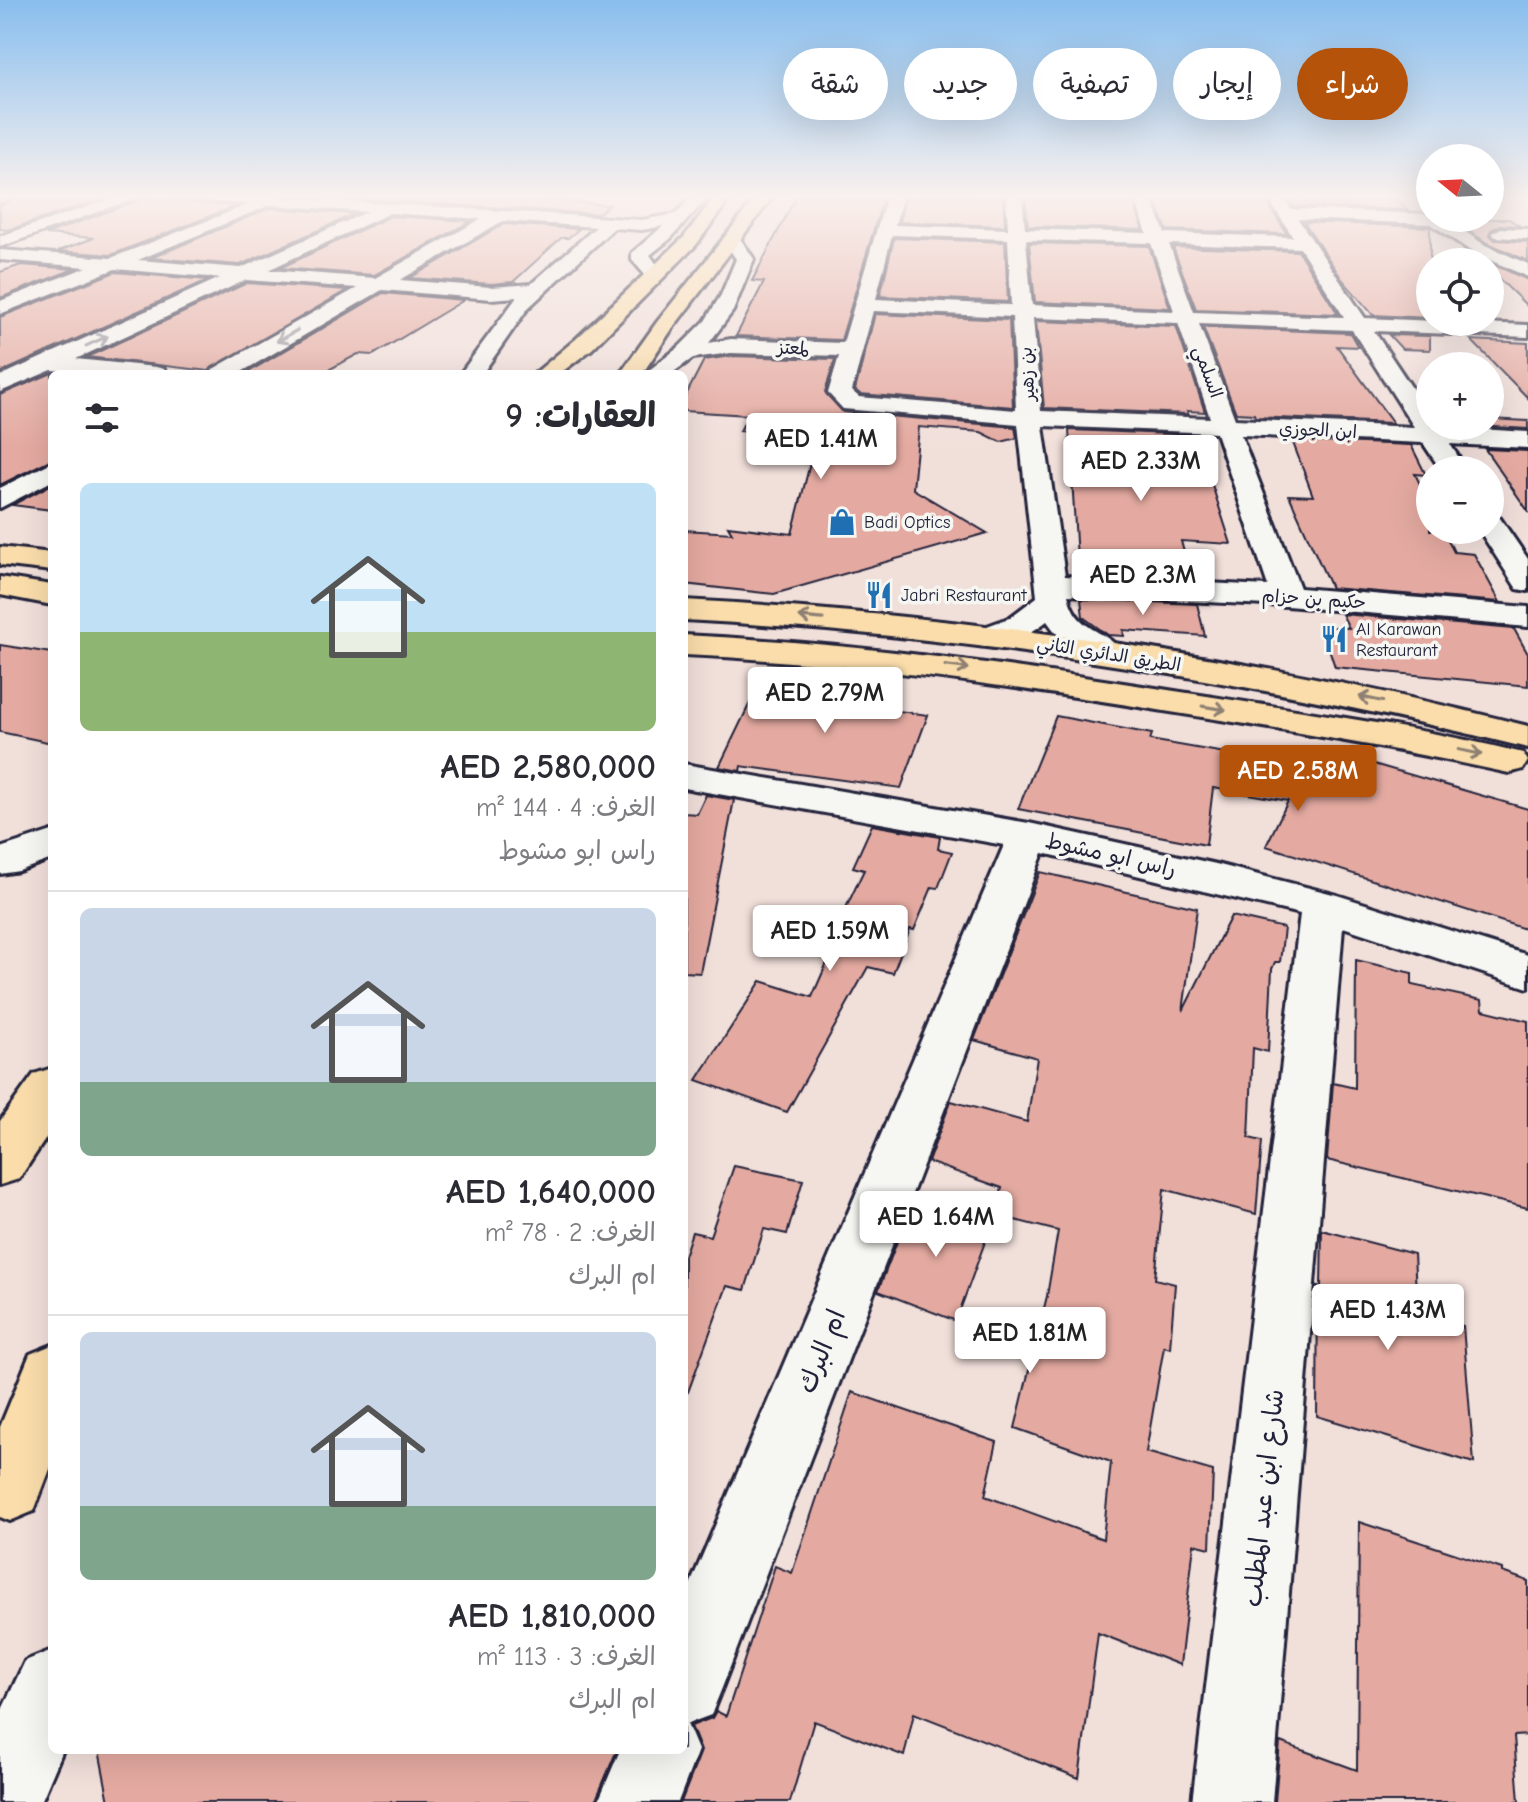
<!DOCTYPE html>
<html lang="ar">
<meta charset="utf-8">
<style>
:root{--surface:#fff;--page:#f2f2f3;--text:#2b2b33;--muted:#7c7c81;--line:#e1e1e2;--accent:#b45309}
body{margin:0;font-family:"Comic Neue","Playpen Sans Arabic",sans-serif;background:var(--page);color:var(--text);direction:rtl;height:100vh;display:flex;flex-direction:column;font-size:30px;white-space:nowrap}
*{box-sizing:border-box;margin:0}
p{font-size:26px;color:var(--muted)}
.icon{flex:none;width:44px;height:44px;fill:none;stroke:currentColor;stroke-width:2;stroke-linecap:round;stroke-linejoin:round}
.map{position:relative;flex:1;overflow:hidden;direction:ltr}
.drawer{position:absolute;left:48px;top:370px;width:640px;height:1384px;display:flex;flex-direction:column;background:var(--surface);border-radius:12px;box-shadow:0 8px 32px #0002;direction:rtl}
.drawer>*{flex:none}
.hud{position:absolute;left:712px;top:48px;width:696px;height:72px;direction:rtl;display:flex;gap:16px}
.needle{width:52px;rotate:288deg}
.tools{position:absolute;left:1416px;top:144px;display:grid;gap:16px}
.tools a{display:grid;place-items:center;width:88px;height:88px;border-radius:50%;background:var(--surface);box-shadow:0 8px 32px #0002;font-size:40px}
.price{position:absolute;translate:-50% -68px;padding:0 18px;border-radius:8px;background:#fff;color:#222;font-size:26px;line-height:52px;filter:drop-shadow(0 2px 4px #0008)}
.price::after{content:'';position:absolute;left:50%;top:48px;width:24px;height:18px;margin-left:-12px;background:inherit;clip-path:polygon(0 0,100% 0,50% 100%)}
.price.selected{background:var(--accent);color:#fff}
ul{padding:0;list-style:none}
li{display:grid;align-content:center;gap:16px;height:424px;padding:0 32px}
li+li{border-top:2px solid var(--line)}
li span{display:grid;place-items:center;height:248px;border-radius:12px;color:#555}
li>.icon{margin-inline-start:auto}
span .icon{width:144px;height:144px;fill:#fffc;stroke-width:1}
li b{font-size:34px}
h2{display:flex;justify-content:space-between;align-items:center;height:96px;padding:0 32px;font-size:34px}
.pill{padding:0 28px;border-radius:36px;background:var(--surface);box-shadow:0 8px 32px #0002;font-size:28px;line-height:72px}
.pill.selected{background:var(--accent);color:#fff}
.map>svg:first-child{display:block}
</style>
<div class="map">
<svg width="1528" height="1802" viewBox="0 0 1528 1802">
<rect width="100%" height="100%" fill="#f1dfda"/>
<filter id="ink" filterUnits="userSpaceOnUse"><feTurbulence type="fractalNoise" baseFrequency=".0125" numOctaves="2"/><feDisplacementMap in="SourceGraphic" scale="16" xChannelSelector="R" yChannelSelector="G"/><feConvolveMatrix kernelMatrix="1 2 1 2 8 2 1 2 1" color-interpolation-filters="sRGB"/></filter>
<g filter="url(#ink)">
<g fill="#e4aaa1" stroke="#22223b" stroke-width="2">
<path d="M 21,195 L 92,195 L 111,196 L 8,230 L 0,229 L 0,206 Z"/>
<path d="M 293,195 L 549,195 L 541,200 L 609,205 L 598,214 Z"/>
<path d="M 797,195 L 884,195 L 841,340 L 736,336 L 764,282 L 752,281 Z"/>
<path d="M 906,195 L 1003,195 L 1005,226 L 899,222 Z"/>
<path d="M 1025,195 L 1131,195 L 1143,230 L 1028,226 Z"/>
<path d="M 1153,195 L 1253,195 L 1257,201 L 1266,201 L 1287,234 L 1167,230 Z"/>
<path d="M 1341,195 L 1395,197 L 1407,210 L 1293,206 L 1290,202 L 1348,204 Z"/>
<path d="M 145,198 L 236,206 L 111,255 L 58,251 L 94,238 L 46,234 Z"/>
<path d="M 270,208 L 355,214 L 240,265 L 151,258 Z"/>
<path d="M 391,216 L 471,221 L 374,275 L 280,268 Z"/>
<path d="M 1450,219 L 1509,219 L 1520,226 L 1500,225 L 1491,230 L 1490,235 L 1495,240 L 1528,242 L 1528,261 L 1486,242 Z"/>
<path d="M 1304,222 L 1430,227 L 1430,318 L 1373,315 L 1342,279 Z"/>
<path d="M 504,224 L 579,229 L 568,238 L 561,238 L 513,282 L 491,284 L 410,278 Z"/>
<path d="M 894,238 L 1005,242 L 1008,302 L 880,296 Z"/>
<path d="M 1029,243 L 1149,246 L 1170,308 L 1035,302 Z"/>
<path d="M 1173,247 L 1298,251 L 1338,314 L 1196,309 Z"/>
<path d="M 1490,263 L 1528,280 L 1528,307 L 1490,270 Z"/>
<path d="M 21,265 L 74,269 L 0,298 L 0,272 Z"/>
<path d="M 115,272 L 208,280 L 0,373 L 0,317 Z"/>
<path d="M 247,283 L 347,290 L 209,371 L 87,357 Z"/>
<path d="M 383,293 L 464,300 L 373,355 L 358,354 L 321,374 L 245,374 Z"/>
<path d="M 875,314 L 1009,320 L 1013,407 L 860,394 L 855,390 Z"/>
<path d="M 1036,321 L 1176,326 L 1205,412 L 1187,411 L 1188,414 L 1044,408 Z"/>
<path d="M 1203,327 L 1350,333 L 1358,347 L 1337,346 L 1393,423 L 1255,417 L 1254,414 L 1236,413 Z"/>
<path d="M 1389,335 L 1430,336 L 1430,350 L 1402,349 Z"/>
<path d="M 1471,340 L 1528,343 L 1528,398 Z"/>
<path d="M 731,356 L 835,359 L 825,392 L 843,412 L 1015,427 L 1017,438 L 1001,442 L 981,432 L 919,427 L 913,489 L 987,533 L 774,594 L 684,584 L 684,530 L 732,533 L 728,526 L 792,534 L 817,436 L 740,431 L 748,415 L 684,411 L 684,399 L 704,360 Z"/>
<path d="M 52,373 L 62,374 L 52,374 L 52,459 L 0,485 L 0,395 Z"/>
<path d="M 1490,419 L 1528,421 L 1528,429 L 1479,426 L 1490,426 Z"/>
<path d="M 1069,430 L 1196,435 L 1231,544 L 1181,541 L 1191,579 L 1078,574 Z"/>
<path d="M 1292,440 L 1411,445 L 1426,475 L 1415,474 L 1430,504 L 1430,530 L 1443,530 L 1454,552 L 1474,554 L 1500,602 L 1331,588 L 1289,495 L 1313,496 Z"/>
<path d="M 1485,449 L 1528,451 L 1528,511 Z"/>
<path d="M 52,484 L 52,510 L 12,505 Z"/>
<path d="M 1081,599 L 1197,604 L 1205,636 L 1123,630 L 1124,636 L 1108,635 L 1083,617 Z"/>
<path d="M 1342,614 L 1514,629 L 1528,654 L 1528,686 L 1335,667 L 1322,627 L 1349,628 Z"/>
<path d="M 0,645 L 52,653 L 52,743 L 0,732 Z"/>
<path d="M 761,680 L 888,696 L 884,709 L 928,715 L 901,788 L 741,766 L 740,771 L 719,767 Z"/>
<path d="M 1056,716 L 1152,734 L 1150,740 L 1328,771 L 1336,753 L 1528,809 L 1528,930 L 1266,846 L 1288,801 L 1213,788 L 1206,845 L 1018,809 Z"/>
<path d="M 706,795 L 734,800 L 700,973 L 684,972 L 684,813 L 697,814 Z"/>
<path d="M 872,825 L 940,837 L 938,849 L 952,852 L 938,888 L 932,887 L 914,930 L 910,929 L 893,973 L 868,967 L 787,1112 L 697,1080 L 761,981 L 812,997 L 848,915 L 843,914 L 864,870 L 853,867 Z"/>
<path d="M 1040,872 L 1197,908 L 1183,1011 L 1231,916 L 1284,928 L 1280,962 L 1275,962 L 1272,969 L 1268,1052 L 1253,1048 L 1249,1138 L 1262,1141 L 1256,1214 L 1164,1189 L 1155,1279 L 1175,1284 L 1170,1348 L 1164,1346 L 1146,1452 L 1213,1471 L 1210,1548 L 1194,1544 L 1180,1665 L 1098,1633 L 1079,1778 L 914,1713 L 904,1756 L 814,1721 L 790,1802 L 681,1802 L 701,1751 L 691,1726 L 712,1718 L 716,1711 L 726,1716 L 775,1566 L 792,1573 L 852,1392 L 997,1442 L 985,1496 L 1103,1539 L 1111,1462 L 1015,1428 L 1047,1296 L 1058,1231 L 995,1215 L 1002,1188 L 928,1162 L 951,1101 L 1027,1122 L 1037,1058 L 974,1040 Z"/>
<path d="M 1356,960 L 1412,973 L 1412,985 L 1482,1000 L 1483,1010 L 1528,1021 L 1528,1208 L 1327,1160 L 1333,1083 L 1355,1088 Z"/>
<path d="M 734,1166 L 803,1180 L 787,1234 L 764,1229 L 745,1290 L 727,1286 L 688,1392 L 684,1391 L 684,1256 L 692,1232 L 710,1236 Z"/>
<path d="M 912,1203 L 993,1220 L 956,1321 L 878,1291 Z"/>
<path d="M 1322,1230 L 1414,1254 L 1417,1313 L 1463,1326 L 1474,1463 L 1317,1416 L 1318,1286 L 1321,1287 Z"/>
<path d="M 1359,1522 L 1502,1569 L 1502,1572 L 1528,1581 L 1528,1735 L 1514,1736 L 1519,1802 L 1275,1802 L 1280,1742 L 1357,1770 Z"/>
<path d="M 99,1750 L 617,1750 L 595,1802 L 109,1802 Z"/>
</g>
<g fill="none" stroke-linecap="round" stroke-linejoin="round">
<g stroke="#22223b" stroke-width="6">
<g id="minor">
<path d="M 0,195 L 18,195 L 0,203 Z"/>
<path d="M 123,195 L 145,195 L 0,247 L 0,236 Z"/>
<path d="M 177,195 L 252,195 L 642,220 L 675,214 L 694,195 L 710,195 L 670,239 L 650,255 L 663,273 L 661,277 L 647,277 L 632,260 L 632,253 L 663,226 L 642,230 L 614,228 L 528,308 L 482,374 L 460,374 L 517,297 L 491,299 L 382,290 L 238,374 L 210,374 L 213,369 L 357,288 L 246,280 L 76,359 L 156,367 L 164,369 L 167,374 L 91,374 L 52,370 L 0,392 L 0,376 L 220,278 L 115,269 L 0,314 L 0,301 L 87,267 L 0,260 L 0,250 L 111,258 L 250,204 L 185,200 ZM 270,205 L 367,212 L 241,268 L 138,260 ZM 390,213 L 481,219 L 375,278 L 268,270 ZM 503,221 L 596,227 L 531,284 L 491,287 L 400,280 Z"/>
<path d="M 887,195 L 903,195 L 895,225 L 1008,229 L 1006,195 L 1022,195 L 1025,229 L 1147,233 L 1134,195 L 1150,195 L 1165,233 L 1293,237 L 1266,195 L 1282,195 L 1291,209 L 1430,214 L 1430,218 L 1444,218 L 1485,245 L 1528,264 L 1528,277 L 1472,252 L 1431,224 L 1298,219 L 1365,318 L 1528,325 L 1528,337 L 1374,331 L 1430,415 L 1430,426 L 1528,432 L 1528,448 L 1450,444 L 1467,470 L 1441,470 L 1423,443 L 1241,435 L 1300,588 L 1528,607 L 1528,627 L 1287,606 L 1068,595 C 1076,632 1105,628 1122,652 L 1117,659 C 1088,666 1062,643 1047,621 C 1028,636 1000,650 976,644 L 971,637 L 976,630 L 1009,618 L 1037,597 L 1018,424 L 843,409 L 828,393 L 839,356 L 731,353 L 693,358 L 671,374 L 644,374 L 679,347 L 705,321 L 721,295 L 736,259 L 724,241 L 733,236 L 739,237 L 754,259 L 733,311 L 709,343 L 731,339 L 843,343 ZM 892,235 L 1008,239 L 1011,305 L 876,299 ZM 1026,240 L 1151,243 L 1174,311 L 1032,305 ZM 1169,244 L 1300,248 L 1344,317 L 1194,312 ZM 873,311 L 1012,317 L 1016,410 L 859,397 L 852,391 ZM 1033,318 L 1178,323 L 1210,418 L 1041,411 ZM 1199,324 L 1352,330 L 1414,427 L 1235,419 ZM 1043,426 L 1216,433 L 1268,586 L 1065,576 Z"/>
<path d="M 1501,228 L 1528,229 L 1528,239 L 1495,237 L 1492,233 Z"/>
<path d="M 52,462 L 52,481 L 0,508 L 0,488 Z"/>
<path d="M 1490,515 L 1500,518 L 1528,559 L 1528,591 L 1517,589 L 1479,530 L 1490,530 Z"/>
<path d="M 684,764 L 1029,823 L 1216,864 L 1337,895 L 1528,955 L 1528,988 L 1343,927 L 1272,1802 L 1192,1802 L 1300,914 L 1043,853 L 722,1688 L 711,1715 L 687,1724 L 698,1750 L 678,1802 L 598,1802 L 620,1750 L 684,1750 L 684,1599 L 1004,845 L 684,788 Z"/>
<path d="M 52,831 L 52,859 L 19,871 L 0,874 L 0,848 Z"/>
<path d="M 52,1650 L 52,1750 L 63,1750 L 41,1802 L 0,1802 L 0,1714 L 25,1661 Z"/>
</g>
</g>
<g stroke="#22223b" stroke-width="6">
<g id="major">
<path d="M 716,195 L 732,195 L 696,245 L 592,349 L 559,374 L 534,374 L 576,339 L 684,237 Z"/>
<path d="M 758,195 L 774,195 L 672,329 L 642,374 L 620,374 L 657,322 Z"/>
<path d="M 0,547 L 52,553 L 52,571 L 0,565 Z"/>
<path d="M 0,577 L 52,585 L 52,605 L 0,595 Z"/>
<path d="M 684,600 C 967,615 1253,656 1528,726 L 1528,748 C 1251,680 969,635 684,620 Z"/>
<path d="M 684,635 C 860,643 1033,668 1207,696 C 1312,713 1419,727 1523,753 L 1528,761 L 1523,769 L 1509,773 C 1395,748 1279,729 1164,711 C 1005,685 845,662 684,655 Z"/>
<path d="M 52,1068 L 52,1129 L 19,1179 L 0,1185 L 0,1121 L 34,1074 Z"/>
<path d="M 52,1345 L 52,1464 L 34,1511 L 10,1521 L 0,1517 L 0,1427 L 30,1354 Z"/>
</g>
</g>
<use href="#minor" fill="#f6f6f2" fill-rule="evenodd"/>
<use href="#major" fill="#faddab" fill-rule="evenodd"/>
</g>
<defs><path id="oneway-shaft" d="M-6 0H5M1.5-3L5.5 0L1.5 3" fill="none" stroke-width="1.6" stroke-linecap="round" stroke-linejoin="round" transform="scale(2)"/></defs>
<g stroke="#9797a0">
<use href="#oneway-shaft" transform="translate(287 336) rotate(150)"/>
<use href="#oneway-shaft" transform="translate(97 341) rotate(-24)"/>
</g>
<g stroke="#8e8073">
<use href="#oneway-shaft" transform="translate(811 618) rotate(-175)"/>
<use href="#oneway-shaft" transform="translate(957 667) rotate(7)"/>
<use href="#oneway-shaft" transform="translate(1371 699) rotate(-168)"/>
<use href="#oneway-shaft" transform="translate(1214 708) rotate(9)"/>
<use href="#oneway-shaft" transform="translate(1470 752) rotate(12)"/>
</g>
</g>
<linearGradient id="sky" x2="0" y2="1"><stop stop-color="#88beee"/><stop offset="0.44" stop-color="#f9f1ee"/><stop offset="1" stop-color="#f9f1ee" stop-opacity="0"/></linearGradient>
<rect width="1528" height="447" fill="url(#sky)"/>
<defs>
<g id="shop-bare" transform="scale(2.16)"><path d="M-5-2.5h2.3a2.7 3.5 0 0 1 5.4 0H5L5.5 6h-11ZM-1.5-2.5h3a1.5 2.3 0 0 0-3 0Z" fill="#1f6fb2" stroke="#f6f6f2" stroke-width="2.5" paint-order="stroke"/></g>
<g id="restaurant-bare" transform="scale(2.16)"><path d="M-5-6h1v4h1v-4h1v4h1v-4h1v5L-1.5 .5V6h-2V.5L-5-1ZM5-6V6H3V1.5H1.5Q1.5-4 5-6Z" fill="#1f6fb2" stroke="#f6f6f2" stroke-width="2.5" paint-order="stroke"/></g>
</defs>
<g fill-rule="evenodd">
<use href="#shop-bare" x="842" y="522"/>
<use href="#restaurant-bare" x="879" y="595"/>
<use href="#restaurant-bare" x="1334" y="639"/>
</g>
<g text-anchor="middle" stroke-width="7" stroke-linejoin="round" paint-order="stroke">
<g font-size="18" fill="#22223b" stroke="#f6f6f2">
<text transform="translate(793 348) rotate(2)" y="6">لمعتز</text>
<text transform="translate(1208 372) rotate(70)" y="6">السلمي</text>
<text transform="translate(1027 374) rotate(-93)" y="6">بن زهير</text>
<text transform="translate(1318 430) rotate(3)" y="6">ابن الجوزي</text>
<text transform="translate(1314 599) rotate(4)" y="6">حكيم بن حزام</text>
<text transform="translate(1109 654) rotate(9)" y="6">الطريق الدائري الثاني</text>
</g>
<g font-size="18" fill="#22223b" stroke="#f6f6f2" text-anchor="start">
<text x="864" y="528">Badi Optics</text>
<text x="901" y="601">Jabri Restaurant</text>
<text x="1356" y="635">Al Karawan<tspan x="1356" dy="21">Restaurant</tspan></text>
</g>
<g font-size="22" fill="#22223b" stroke="#f6f6f2">
<text transform="translate(1111 854) rotate(13)" y="8">راس ابو مشوط</text>
</g>
<g font-size="26" fill="#22223b" stroke="#f6f6f2">
<text transform="translate(821 1351) rotate(-68)" y="9">ام البرك</text>
<text transform="translate(1263 1498) rotate(-84)" y="9">شارع ابن عبد المطلب</text>
</g>
</g>
</svg>
<div class="tools">
<a><svg class="needle" viewBox="-14 -14 28 28"><path d="M0-13l5 13h-10z" fill="#e53935"/><path d="M0 13l5-13h-10z" fill="#7c7c81"/></svg></a>
<a><svg class="icon" aria-label="locate" viewBox="0 0 24 24"><circle cx="12" cy="12" r="6"/><path d="M12 2v4M12 18v4M2 12h4M18 12h4"/></svg></a>
<a>+</a>
<a>−</a>
</div>
<b class="price" style="left:821px;top:481px">AED 1.41M</b>
<b class="price" style="left:1141px;top:503px">AED 2.33M</b>
<b class="price" style="left:1143px;top:617px">AED 2.3M</b>
<b class="price" style="left:825px;top:735px">AED 2.79M</b>
<b class="price selected" style="left:1298px;top:813px">AED 2.58M</b>
<b class="price" style="left:830px;top:973px">AED 1.59M</b>
<b class="price" style="left:936px;top:1259px">AED 1.64M</b>
<b class="price" style="left:1388px;top:1352px">AED 1.43M</b>
<b class="price" style="left:1030px;top:1375px">AED 1.81M</b>
<div class="hud">
<a class="pill selected">شراء</a>
<a class="pill">إيجار</a>
<a class="pill">تصفية</a>
<a class="pill">جديد</a>
<a class="pill">شقة</a>
</div>
<section class="drawer">
<h2>العقارات: 9<svg class="icon" aria-label="filters" viewBox="0 0 24 24"><path d="M4 7h16M4 17h16"/><circle cx="9" cy="7" r="2"/><circle cx="15" cy="17" r="2"/></svg></h2>
<ul>
<li><span style="background:linear-gradient(#bfe0f5 60%,#8fb573 0)"><svg class="icon" aria-label="home" viewBox="0 0 24 24"><path d="M3 11l9-7 9 7M6 9v11h12V9"/></svg></span><div><b>AED 2,580,000</b><p>الغرف: 4 · 144 m²</p><p>راس ابو مشوط</p></div></li>
<li><span style="background:linear-gradient(#c9d6e8 70%,#7fa58c 0)"><svg class="icon" aria-label="home" viewBox="0 0 24 24"><path d="M3 11l9-7 9 7M6 9v11h12V9"/></svg></span><div><b>AED 1,640,000</b><p>الغرف: 2 · 78 m²</p><p>ام البرك</p></div></li>
<li><span style="background:linear-gradient(#c9d6e8 70%,#7fa58c 0)"><svg class="icon" aria-label="home" viewBox="0 0 24 24"><path d="M3 11l9-7 9 7M6 9v11h12V9"/></svg></span><div><b>AED 1,810,000</b><p>الغرف: 3 · 113 m²</p><p>ام البرك</p></div></li>
</ul>
</section>
</div>
